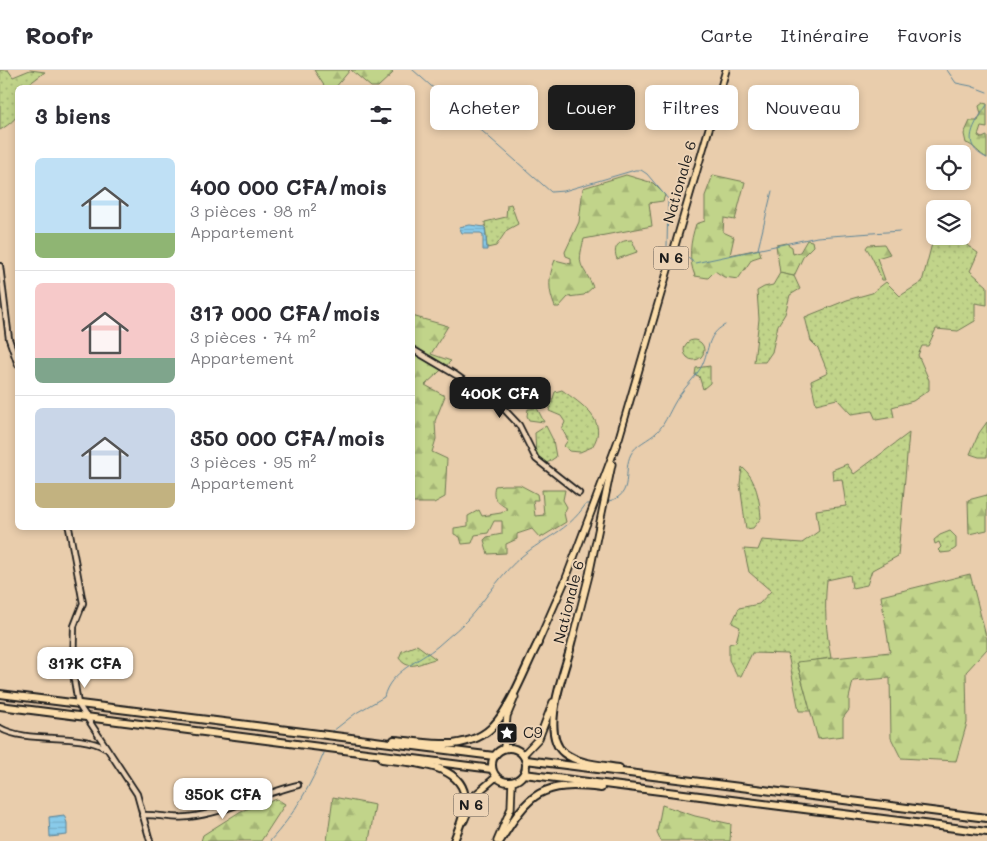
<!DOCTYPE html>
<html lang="fr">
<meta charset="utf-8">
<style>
:root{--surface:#fff;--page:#f2f2f3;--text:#2b2b33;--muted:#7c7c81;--line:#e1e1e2;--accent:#1c1c1c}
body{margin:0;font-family:Mali,sans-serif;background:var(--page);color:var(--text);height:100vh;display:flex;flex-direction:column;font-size:19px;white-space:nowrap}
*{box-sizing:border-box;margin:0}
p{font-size:16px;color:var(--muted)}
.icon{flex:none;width:28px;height:28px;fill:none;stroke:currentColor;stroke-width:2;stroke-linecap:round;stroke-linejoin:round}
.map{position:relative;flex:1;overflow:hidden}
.panel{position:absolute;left:15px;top:15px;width:400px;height:445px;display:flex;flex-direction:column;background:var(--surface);border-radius:8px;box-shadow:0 2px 8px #0003}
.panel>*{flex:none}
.top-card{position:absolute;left:430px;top:15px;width:475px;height:45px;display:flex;gap:10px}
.controls{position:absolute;left:926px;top:75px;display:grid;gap:10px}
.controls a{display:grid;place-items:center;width:45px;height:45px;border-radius:8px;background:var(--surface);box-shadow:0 2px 8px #0003;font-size:25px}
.price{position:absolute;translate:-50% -42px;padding:0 11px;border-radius:10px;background:#fff;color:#222;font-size:16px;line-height:32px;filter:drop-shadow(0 1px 2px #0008)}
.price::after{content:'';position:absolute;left:50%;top:30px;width:15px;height:11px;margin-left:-8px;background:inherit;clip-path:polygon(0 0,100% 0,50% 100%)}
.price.on{background:var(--accent);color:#fff}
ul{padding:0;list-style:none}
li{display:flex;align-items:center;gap:15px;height:125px;padding:0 20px}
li+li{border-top:1px solid var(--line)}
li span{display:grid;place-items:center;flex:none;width:140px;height:100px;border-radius:8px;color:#555}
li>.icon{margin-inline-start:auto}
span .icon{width:60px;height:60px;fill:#fffc;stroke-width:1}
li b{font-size:21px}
h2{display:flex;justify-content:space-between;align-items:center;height:60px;padding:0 20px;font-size:21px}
.chip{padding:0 18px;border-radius:8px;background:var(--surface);box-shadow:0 2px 8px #0003;font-size:18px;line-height:45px}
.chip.on{background:var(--accent);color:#fff}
header{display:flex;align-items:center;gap:30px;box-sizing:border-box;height:70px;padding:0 25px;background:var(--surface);border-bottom:1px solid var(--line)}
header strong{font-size:24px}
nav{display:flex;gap:28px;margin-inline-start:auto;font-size:18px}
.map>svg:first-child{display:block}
</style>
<header>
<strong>Roofr</strong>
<nav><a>Carte</a><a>Itinéraire</a><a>Favoris</a></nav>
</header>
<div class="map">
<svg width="987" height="771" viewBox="0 0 987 771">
<defs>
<pattern id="grass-dots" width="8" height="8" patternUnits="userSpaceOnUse" patternTransform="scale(1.25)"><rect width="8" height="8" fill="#c1d48a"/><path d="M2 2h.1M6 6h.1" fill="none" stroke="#a5b576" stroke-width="1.8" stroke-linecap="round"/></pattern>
<pattern id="forest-firs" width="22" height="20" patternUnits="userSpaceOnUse" patternTransform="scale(1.25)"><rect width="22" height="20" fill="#c1d48a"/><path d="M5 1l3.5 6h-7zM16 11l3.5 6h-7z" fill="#a5b576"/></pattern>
<pattern id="water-rules" width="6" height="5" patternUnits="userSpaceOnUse" patternTransform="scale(1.25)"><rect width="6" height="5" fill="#89cbea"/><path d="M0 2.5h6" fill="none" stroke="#76aec8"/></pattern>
</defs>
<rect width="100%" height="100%" fill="#e9cdac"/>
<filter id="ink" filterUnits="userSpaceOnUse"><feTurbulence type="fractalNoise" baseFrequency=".02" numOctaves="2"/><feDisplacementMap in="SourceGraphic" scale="10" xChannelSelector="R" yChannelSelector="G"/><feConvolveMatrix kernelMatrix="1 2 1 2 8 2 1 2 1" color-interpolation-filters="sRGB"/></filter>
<g filter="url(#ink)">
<g fill="url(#grass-dots)" stroke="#6e7853">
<path d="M 0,0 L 8,0 L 13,7 L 30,0 L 45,2 L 25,17 L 18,18 C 18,43 23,46 0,60 Z"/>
<path d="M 511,134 L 518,154 L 507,160 L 496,176 L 487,178 L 485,152 L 506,147 L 507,135 Z"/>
<path d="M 935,154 L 935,166 L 954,166 L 978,183 L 970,201 L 987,216 L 987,235 L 975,233 L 975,251 L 958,261 L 936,259 L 928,276 L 922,276 L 918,285 L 929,310 L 929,320 L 913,331 L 892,337 L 894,347 L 876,350 L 872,341 L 851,344 L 837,329 L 816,334 L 811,311 L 828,303 L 818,278 L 811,271 L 805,247 L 847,230 L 872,223 L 886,212 L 900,226 L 922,212 L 934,166 L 931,155 Z"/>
<path d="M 780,203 L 794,206 L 800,219 L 790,225 L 785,244 L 778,255 L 772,282 L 765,292 L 754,292 L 759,249 L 757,221 L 764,217 L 773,215 Z"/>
<circle cx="694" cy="280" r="10"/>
<path d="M 710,296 L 710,313 L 703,319 L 699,306 L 695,305 L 696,298 Z"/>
<path d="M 562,320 C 581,334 610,351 592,377 L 580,382 L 569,381 L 564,376 L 568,370 L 562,359 L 565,352 L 561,346 L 549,341 L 555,322 Z"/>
<path d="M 537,338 L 544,352 L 529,350 L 527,346 L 528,339 Z"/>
<path d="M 987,352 L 987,387 L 979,387 L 970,384 L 979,363 Z"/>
<path d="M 546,356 L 553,370 L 556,387 L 547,393 L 536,389 L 535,363 Z"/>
<path d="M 909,363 L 898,486 L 872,500 L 867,515 L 852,518 L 850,505 L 827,510 C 824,537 826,561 831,588 L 797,593 L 811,641 L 799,641 L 788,584 L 752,583 L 741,606 L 737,606 L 729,590 L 729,574 L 736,572 L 740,557 L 732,553 L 739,538 L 759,534 L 771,521 L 749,502 L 744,479 L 758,480 L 762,470 L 802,473 L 819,461 L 816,440 L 846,436 L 842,409 L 833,410 L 832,400 L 847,394 L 854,404 Z"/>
<path d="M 742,397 C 756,408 760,431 761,448 L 753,458 L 746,459 L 740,414 Z"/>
<path d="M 950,461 L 956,467 L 956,478 L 950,482 L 941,483 L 938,480 L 941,477 L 939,472 L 935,474 L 934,470 L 940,465 Z"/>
<path d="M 417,575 L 436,589 C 422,591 409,603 399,588 L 402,581 Z"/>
</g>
<g fill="url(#forest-firs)" stroke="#6e7853">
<path d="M 314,0 L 350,0 L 335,18 L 325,17 Z"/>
<path d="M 351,0 L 390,0 L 393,3 L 378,17 L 371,17 Z"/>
<path d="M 983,33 L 987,34 L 987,58 L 981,57 L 978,66 L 982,68 L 987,66 L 987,88 C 979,84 974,75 966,73 L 964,64 L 970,51 L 978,51 L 981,44 L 979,36 Z"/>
<path d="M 626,105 L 653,113 L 665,125 L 663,131 L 649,133 L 652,156 L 584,169 C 576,199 582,192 593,217 L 584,225 L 568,227 L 559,237 L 555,237 C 548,220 548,207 555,190 L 571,194 L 571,188 L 566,186 L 565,182 L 579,152 L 583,118 Z"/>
<path d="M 713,105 L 745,112 L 735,150 L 724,148 L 723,162 L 734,167 L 730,185 L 759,179 L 761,186 L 752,189 L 738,209 L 724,207 L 715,201 L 708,208 L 695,206 C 688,189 690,172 696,154 L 705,151 L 705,126 Z"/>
<path d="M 632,170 L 637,182 L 617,189 C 612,177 619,170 632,170 Z"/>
<path d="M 807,170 L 812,171 L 813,176 L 804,185 L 794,206 L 780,203 L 776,175 L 786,173 L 792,177 L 793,184 L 800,182 Z"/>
<path d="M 884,174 L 890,184 L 877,188 L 885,210 L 882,210 C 879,203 871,183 866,178 L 868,175 Z"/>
<path d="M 412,246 L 448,256 L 431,284 L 451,291 L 425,315 L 445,326 L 435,351 L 436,369 L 432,382 L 447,389 L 445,427 L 434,433 L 413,433 Z"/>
<path d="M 503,415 L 520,415 L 537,424 L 538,430 L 533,430 L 535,446 L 544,445 L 542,420 L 565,420 L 563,430 L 567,437 L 564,443 L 566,452 L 540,468 L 532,459 L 517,464 L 517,469 L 506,474 L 506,483 L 488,484 L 484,470 L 487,467 L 502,464 L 502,451 L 494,451 L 488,463 L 475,465 L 472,473 L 462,474 L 460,467 L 454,464 L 454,458 L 468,456 L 468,446 L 479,440 L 482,446 L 501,443 L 508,439 C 499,433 491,429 495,416 Z"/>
<path d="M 987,425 L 987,460 L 969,464 L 968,430 Z"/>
<path d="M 970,504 L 987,570 L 987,579 L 966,602 L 967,653 L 956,691 L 901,688 L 891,668 L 890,608 L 853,611 L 849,628 L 849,640 L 843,648 L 843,666 L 818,669 L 797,592 L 890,582 L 881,526 Z"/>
<path d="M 333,727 L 375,735 L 369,771 L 327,771 Z"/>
<path d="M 277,729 L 285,734 L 261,771 L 201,771 L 203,765 L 241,741 Z"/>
<path d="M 662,735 L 695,746 L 731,754 L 730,771 L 661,771 L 657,762 Z"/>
</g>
<g fill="url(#water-rules)" stroke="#5d8598">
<path d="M 470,155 L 485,157 L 487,180 L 483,180 L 483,166 L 481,163 L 462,163 L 459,157 Z"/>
<path d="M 64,745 L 67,753 L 67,765 L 50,767 L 49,747 Z"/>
</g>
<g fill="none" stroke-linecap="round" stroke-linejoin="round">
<g stroke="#5d8598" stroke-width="1">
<path d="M 413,0 L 551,122 L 564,121 L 635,100 L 641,100 L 647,104 L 668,129 L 667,177"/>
<path d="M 947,0 L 956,13 L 971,16 L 987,22"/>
<path d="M 987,35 C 975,53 958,75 987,88"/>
<path d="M 758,179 L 772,121"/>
<path d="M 679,182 L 695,193 L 817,167 L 900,161"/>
<path d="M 609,431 C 635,425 622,401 631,384 C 636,374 649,370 657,362 C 666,353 671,337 679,326 C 685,317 694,309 700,299 C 710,283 705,265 725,255"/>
<path d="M 333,661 L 356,643 L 384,627 C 390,601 419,592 438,576 C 450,565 464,555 474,542 C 489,524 503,502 521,487 C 546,466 566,463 586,434 L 590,434"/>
<path d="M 270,771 C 294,745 311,715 324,683"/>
</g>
<g stroke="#1c1c1c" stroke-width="8">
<g id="minor">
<path d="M 0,196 L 9,269 L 18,295"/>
<path d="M 412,279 L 456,305 L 503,338 L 519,355 L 536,389 L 579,423"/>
<path d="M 69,458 L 83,533 L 74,556 L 73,603 L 78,634 L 137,724 L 150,771"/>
<path d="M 0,658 C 28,674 78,662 105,678"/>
<path d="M 142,745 C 157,744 173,749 188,747 C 226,743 260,724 298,715"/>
</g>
</g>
<g stroke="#1c1c1c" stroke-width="9">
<g id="major">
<path d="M 536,577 L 565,511 L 619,368 L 726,0"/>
<path d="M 569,583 L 589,505 L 612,394"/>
<path d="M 504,678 L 507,646 L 515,627"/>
<path d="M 523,685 L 539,668 L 553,632"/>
<path d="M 464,751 L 475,725 L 496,707"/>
<path d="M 497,771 L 511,738 L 512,712"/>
</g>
</g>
<g stroke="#1c1c1c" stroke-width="10">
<g id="highway">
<path d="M 570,580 C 563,605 540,664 564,683 C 578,694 601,695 619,698"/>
<path d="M 0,624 L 494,686"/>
<path d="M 0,636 L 492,699"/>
<path d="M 394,670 C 413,671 434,675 453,674 C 468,672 484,667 494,655 C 511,637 526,596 538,573"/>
<circle cx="509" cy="695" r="17"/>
<path d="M 382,689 C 409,693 468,692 465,734 C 465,746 458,759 454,771"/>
<path d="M 526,690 L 987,748"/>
<path d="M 524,704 L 987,762"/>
<path d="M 500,771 C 530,722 542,711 601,718"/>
</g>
</g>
<use href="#minor" stroke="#edd3b5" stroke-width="4.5"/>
<use href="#major" stroke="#fbddab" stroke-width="5.5"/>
<use href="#highway" stroke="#fbddab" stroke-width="6"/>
</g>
</g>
<defs>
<g id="sight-square" transform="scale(1.125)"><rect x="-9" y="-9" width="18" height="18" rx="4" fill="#1c1c1c" stroke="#edd3b5"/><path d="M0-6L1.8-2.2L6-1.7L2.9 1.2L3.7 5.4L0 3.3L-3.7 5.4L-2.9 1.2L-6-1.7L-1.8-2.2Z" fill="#fff"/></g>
</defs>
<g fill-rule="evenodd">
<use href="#sight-square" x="507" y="663"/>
</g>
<g text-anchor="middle" stroke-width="4" stroke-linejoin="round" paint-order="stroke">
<g fill="#edd3b5" stroke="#5b534a" stroke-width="1">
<rect x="653.5" y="176.5" width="35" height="23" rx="4"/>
<rect x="453.5" y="723.5" width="35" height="23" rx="4"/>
</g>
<g font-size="14" font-weight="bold" fill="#1c1c1c">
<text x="671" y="193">N 6</text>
<text x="471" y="740">N 6</text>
</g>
<g font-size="15" fill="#1c1c1c" stroke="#edd3b5">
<text transform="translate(680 112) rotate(-74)" y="5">Nationale 6</text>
<text transform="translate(569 532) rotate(-76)" y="5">Nationale 6</text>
</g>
<g font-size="15" fill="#1c1c1c" stroke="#edd3b5" text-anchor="start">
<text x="523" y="668">C9</text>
</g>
</g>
</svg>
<div class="controls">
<a><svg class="icon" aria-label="locate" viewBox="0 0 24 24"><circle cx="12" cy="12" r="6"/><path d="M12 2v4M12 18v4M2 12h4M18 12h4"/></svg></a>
<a><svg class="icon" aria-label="layers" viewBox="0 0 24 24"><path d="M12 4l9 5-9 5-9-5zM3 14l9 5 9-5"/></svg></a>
</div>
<b class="price on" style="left:500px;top:349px">400K CFA</b>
<b class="price" style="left:85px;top:619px">317K CFA</b>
<b class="price" style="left:223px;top:750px">350K CFA</b>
<div class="top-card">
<a class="chip">Acheter</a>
<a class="chip on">Louer</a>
<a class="chip">Filtres</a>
<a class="chip">Nouveau</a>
</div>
<section class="panel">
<h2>3 biens<svg class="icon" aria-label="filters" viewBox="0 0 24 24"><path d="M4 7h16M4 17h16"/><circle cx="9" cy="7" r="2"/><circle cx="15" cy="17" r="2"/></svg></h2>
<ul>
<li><span style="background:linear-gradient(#bfe0f5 75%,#8fb573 0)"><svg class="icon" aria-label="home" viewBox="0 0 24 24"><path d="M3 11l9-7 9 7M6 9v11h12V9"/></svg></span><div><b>400 000 CFA/mois</b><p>3 pièces · 98 m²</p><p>Appartement</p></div></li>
<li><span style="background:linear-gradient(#f6c9c9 75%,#7fa58c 0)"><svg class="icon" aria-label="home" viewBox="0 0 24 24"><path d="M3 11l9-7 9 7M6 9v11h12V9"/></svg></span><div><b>317 000 CFA/mois</b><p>3 pièces · 74 m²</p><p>Appartement</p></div></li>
<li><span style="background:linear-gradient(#c9d6e8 75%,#c2b280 0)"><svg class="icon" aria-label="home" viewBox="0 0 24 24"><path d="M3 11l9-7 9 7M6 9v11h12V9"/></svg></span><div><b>350 000 CFA/mois</b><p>3 pièces · 95 m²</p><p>Appartement</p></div></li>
</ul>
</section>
</div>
